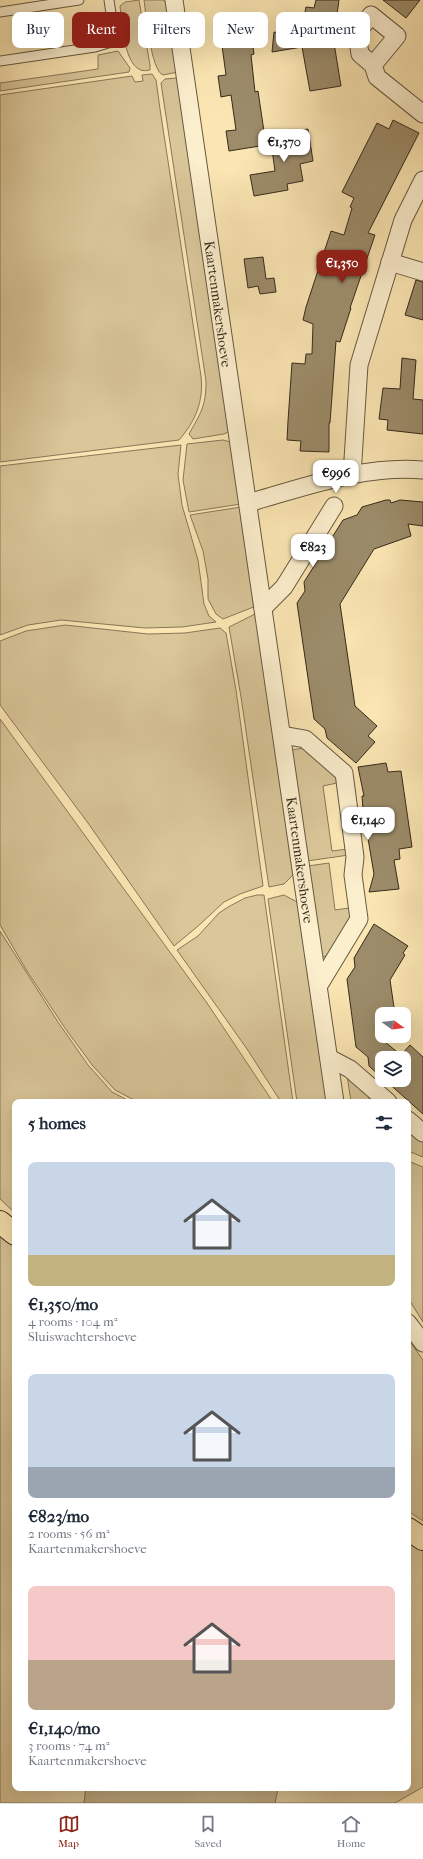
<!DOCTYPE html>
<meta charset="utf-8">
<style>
:root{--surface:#fff;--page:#f2f2f3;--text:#1f2937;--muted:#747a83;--line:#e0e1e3;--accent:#8f2418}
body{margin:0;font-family:"IM FELL French Canon",serif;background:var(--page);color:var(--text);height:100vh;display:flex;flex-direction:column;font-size:15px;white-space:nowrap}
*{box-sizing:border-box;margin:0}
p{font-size:13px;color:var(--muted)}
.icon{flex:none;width:22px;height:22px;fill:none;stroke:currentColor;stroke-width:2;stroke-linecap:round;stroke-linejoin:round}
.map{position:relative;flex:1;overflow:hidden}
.side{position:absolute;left:12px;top:1099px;width:399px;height:692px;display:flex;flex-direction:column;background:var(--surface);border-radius:8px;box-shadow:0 4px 16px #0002}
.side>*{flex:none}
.hud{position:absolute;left:12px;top:12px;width:399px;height:36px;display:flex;gap:8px}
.needle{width:26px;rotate:104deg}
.tools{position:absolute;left:375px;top:1007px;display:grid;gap:8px}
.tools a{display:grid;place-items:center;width:36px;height:36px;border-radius:8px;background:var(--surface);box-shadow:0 4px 16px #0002;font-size:20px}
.price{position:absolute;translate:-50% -34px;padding:0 9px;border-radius:8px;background:#fff;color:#222;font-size:13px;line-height:26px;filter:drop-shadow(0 1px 2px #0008)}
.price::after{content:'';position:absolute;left:50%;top:24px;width:12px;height:9px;margin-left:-6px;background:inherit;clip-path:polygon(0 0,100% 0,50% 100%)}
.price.current{background:var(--accent);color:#fff}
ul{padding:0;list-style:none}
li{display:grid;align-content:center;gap:8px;height:212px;padding:0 16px}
li span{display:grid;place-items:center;height:124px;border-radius:8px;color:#555}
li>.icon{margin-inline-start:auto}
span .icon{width:72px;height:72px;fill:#fffc;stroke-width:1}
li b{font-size:17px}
h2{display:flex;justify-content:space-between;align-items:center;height:48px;padding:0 16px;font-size:17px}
.pill{padding:0 14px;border-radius:8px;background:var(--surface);box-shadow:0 4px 16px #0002;font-size:14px;line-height:36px}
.pill.current{background:var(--accent);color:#fff}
.dock{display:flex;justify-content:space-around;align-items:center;height:56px;border-top:1px solid var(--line);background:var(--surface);font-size:11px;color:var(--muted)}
.dock a{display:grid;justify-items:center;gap:2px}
.dock .current{color:var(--accent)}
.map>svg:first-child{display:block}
</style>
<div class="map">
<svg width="423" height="1803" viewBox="0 0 423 1803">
<rect width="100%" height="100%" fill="#fbe6b3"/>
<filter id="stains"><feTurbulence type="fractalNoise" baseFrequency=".005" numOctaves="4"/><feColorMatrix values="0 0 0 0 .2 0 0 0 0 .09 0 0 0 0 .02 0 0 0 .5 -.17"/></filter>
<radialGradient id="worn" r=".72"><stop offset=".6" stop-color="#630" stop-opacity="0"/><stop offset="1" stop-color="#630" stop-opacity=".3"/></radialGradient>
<g fill="#d9c699" stroke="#87785a">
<path d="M 139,0 L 150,65 L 150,70 C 124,78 122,22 120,6 L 125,2 Z"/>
<path d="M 144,0 L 163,0 L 166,3 L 178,72 L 163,75 C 151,71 146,14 144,0 Z"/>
<path d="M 118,51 L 130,68 L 129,72 L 0,91 L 0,83 L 98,69 L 98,55 Z"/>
<path d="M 152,74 L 156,80 L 160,109 L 201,376 C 204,401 195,422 179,440 L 0,462 L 0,95 L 132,76 L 135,82 L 143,81 L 142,75 Z"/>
<path d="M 177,78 L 230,431 L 224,434 L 193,439 L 189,434 C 201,412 206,407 206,381 L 161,83 L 165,79 Z"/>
<path d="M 223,440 L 230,442 L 241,504 L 189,512 L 183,480 L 187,444 Z"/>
<path d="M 181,445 L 178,474 L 182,505 L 198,560 L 204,604 L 209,616 L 216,622 L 182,627 L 145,628 L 61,620 L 28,625 L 0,635 L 0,466 Z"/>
<path d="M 241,507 L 256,606 L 223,619 L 216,614 L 208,599 L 208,579 L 203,551 L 190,515 Z"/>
<path d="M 257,613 L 295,873 L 284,884 L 269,887 L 241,697 L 229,627 Z"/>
<path d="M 65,625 L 148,634 L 185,633 L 220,628 L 226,633 L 236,690 L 263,886 L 240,894 L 224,902 L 197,927 L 174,946 L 88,823 L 0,705 L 0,641 L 26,631 Z"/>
<path d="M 0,719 L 207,1003 L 273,1102 L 138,1102 L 115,1090 L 93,1066 L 67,1031 L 27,971 L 0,925 Z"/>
<path d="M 304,748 L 337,776 L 337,783 L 323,786 L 332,851 L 348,849 L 349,855 L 307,861 L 291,750 Z"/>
<path d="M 329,863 L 335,910 L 349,908 L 352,917 L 327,956 L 321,957 L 308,866 Z"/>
<path d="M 257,895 L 264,895 L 293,1102 L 281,1102 L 247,1049 L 177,950 L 198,936 L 219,913 L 228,907 L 245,898 Z"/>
<path d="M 284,895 L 299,903 L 328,1102 L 297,1102 L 268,899 Z"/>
<path d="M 0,931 L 58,1022 L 88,1065 L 112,1092 L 131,1102 L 15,1102 L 15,1213 L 0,1199 Z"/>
<path d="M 347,1075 L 371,1096 L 366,1102 L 351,1102 Z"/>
<path d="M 408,1129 L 423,1142 L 423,1157 L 408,1151 Z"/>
<path d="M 408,1161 L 423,1167 L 423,1322 L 408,1298 Z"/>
<path d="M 0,1226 L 15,1239 L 15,1788 L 86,1788 L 84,1803 L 0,1803 Z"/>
<path d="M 408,1339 L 423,1360 L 423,1521 L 408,1511 Z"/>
<path d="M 408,1537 L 423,1548 L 423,1787 L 395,1803 L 275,1803 L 278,1788 L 408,1788 Z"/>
</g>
<path fill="#b8a67f" stroke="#847457" d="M 86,1788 L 278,1788 L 275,1803 L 84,1803 Z"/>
<g fill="#9c8c6a" stroke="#352a1b">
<path d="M 316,0 L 339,0 L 333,43 L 334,43 L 341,86 L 310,91 L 302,47 L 272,52 L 274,32 L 300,37 L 306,7 L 314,8 Z"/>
<path d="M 383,0 L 420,0 L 406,18 Z"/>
<path d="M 249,17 L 254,54 L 251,55 L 255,92 L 258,91 L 266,145 L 229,151 L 226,131 L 236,130 L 231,95 L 221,97 L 218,76 L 226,75 L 220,31 L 229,30 L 228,20 Z"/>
<path d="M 393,120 L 419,133 L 368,233 L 375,235 L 350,308 L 351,308 L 340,342 L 336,341 L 330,423 L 329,423 L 329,452 L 300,451 L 301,441 L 287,440 L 288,421 L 292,363 L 305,364 L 306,354 L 312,354 L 313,324 L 303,320 L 306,307 L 331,231 L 344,235 L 352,208 L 350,207 L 354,198 L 342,192 L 377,123 L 389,129 Z"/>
<path d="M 308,129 L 313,161 L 300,164 L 303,181 L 287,184 L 288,190 L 254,196 L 250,175 L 275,171 L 270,135 Z"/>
<path d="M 263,257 L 266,279 L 274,278 L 276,292 L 260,294 L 258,286 L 248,288 L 244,259 Z"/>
<path d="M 416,280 L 423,282 L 423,320 L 405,315 Z"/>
<path d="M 402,358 L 416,360 L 413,399 L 423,400 L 423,434 L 387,430 L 388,420 L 379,419 L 383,388 L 400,389 Z"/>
<path d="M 386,500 L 390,500 L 391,503 L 400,500 L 423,502 L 423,526 L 408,524 L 411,536 L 374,549 L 340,604 L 355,706 L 377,726 L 368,736 L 375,742 L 356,763 L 327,738 L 325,729 L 314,719 L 297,603 L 305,591 L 304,582 L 343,520 L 357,515 L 362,507 Z"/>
<path d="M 386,763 L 388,772 L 401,771 L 412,847 L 399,849 L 400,859 L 394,860 L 399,889 L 369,892 L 374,874 L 363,809 L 362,796 L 364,796 L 358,767 Z"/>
<path d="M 374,924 L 408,946 L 403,953 L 405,955 L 390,980 L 395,1014 L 382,1014 L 382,1036 L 384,1036 L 385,1042 L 401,1055 L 410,1045 L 423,1057 L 423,1114 L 385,1080 L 404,1080 L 404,1058 L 382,1058 L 382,1078 L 369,1066 L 368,1057 L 356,1047 L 347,979 L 355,967 L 354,958 Z"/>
</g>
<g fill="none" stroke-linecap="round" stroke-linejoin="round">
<g stroke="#665941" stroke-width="11">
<g id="service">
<path d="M 0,12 L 79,0"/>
<path d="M 0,61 L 95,47 L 115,41 L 109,0"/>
</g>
</g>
<g stroke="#665941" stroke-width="19">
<g id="minor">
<path d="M 174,0 L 335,1102"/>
<path d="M 373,65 L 397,36 L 371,15 L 357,33 L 360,54 L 373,65 L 377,77 L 423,114"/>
<path d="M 390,262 L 423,272"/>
<path d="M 352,475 L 359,365 L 403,220 L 423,180"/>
<path d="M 248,503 C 305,487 363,465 423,470"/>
<path d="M 263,608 L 284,587 L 334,506"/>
<path d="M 282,735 L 305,739 L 344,773 L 355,857 L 353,875 L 359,919 L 319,985"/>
<path d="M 329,1058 L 350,1069 L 388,1102"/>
<path d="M 408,1120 L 423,1133"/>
<path d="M 408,1323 L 423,1343"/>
</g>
</g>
<g stroke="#352a1b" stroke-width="24">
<g id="motorway">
<path d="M 0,1222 L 15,1234"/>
<path d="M 408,1529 L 423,1539"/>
</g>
</g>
<use href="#service" stroke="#fcefce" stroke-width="9"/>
<use href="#minor" stroke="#fcefce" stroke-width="17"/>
<use href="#motorway" stroke="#fbe6b3" stroke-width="22"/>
</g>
<g text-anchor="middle" stroke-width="3" stroke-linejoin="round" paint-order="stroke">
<g font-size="14" fill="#352a1b" stroke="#fcefce">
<text transform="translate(218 304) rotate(82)" y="5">Kaartenmakershoeve</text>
<text transform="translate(300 860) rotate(82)" y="5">Kaartenmakershoeve</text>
</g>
</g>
<rect width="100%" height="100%" filter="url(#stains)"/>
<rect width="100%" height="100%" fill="url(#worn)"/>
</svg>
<div class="tools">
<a><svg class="needle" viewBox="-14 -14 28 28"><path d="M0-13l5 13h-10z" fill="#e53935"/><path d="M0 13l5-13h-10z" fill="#747a83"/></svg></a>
<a><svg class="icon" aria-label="layers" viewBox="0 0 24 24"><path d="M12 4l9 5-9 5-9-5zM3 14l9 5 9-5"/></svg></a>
</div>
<b class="price" style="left:284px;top:163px">€1,370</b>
<b class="price current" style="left:342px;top:284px">€1,350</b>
<b class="price" style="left:336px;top:494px">€996</b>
<b class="price" style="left:313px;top:568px">€823</b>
<b class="price" style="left:368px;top:841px">€1,140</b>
<div class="hud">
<a class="pill">Buy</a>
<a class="pill current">Rent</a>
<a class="pill">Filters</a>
<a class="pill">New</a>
<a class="pill">Apartment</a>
</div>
<section class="side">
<h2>5 homes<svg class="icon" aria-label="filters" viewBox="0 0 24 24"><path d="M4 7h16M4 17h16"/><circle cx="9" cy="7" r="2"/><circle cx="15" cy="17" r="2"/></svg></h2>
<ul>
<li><span style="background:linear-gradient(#c9d6e8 75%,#c2b280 0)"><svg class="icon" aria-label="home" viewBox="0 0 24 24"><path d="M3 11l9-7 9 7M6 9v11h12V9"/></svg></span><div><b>€1,350/mo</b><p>4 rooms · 104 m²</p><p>Sluiswachtershoeve</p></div></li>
<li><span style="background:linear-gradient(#c9d6e8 75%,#9aa5b1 0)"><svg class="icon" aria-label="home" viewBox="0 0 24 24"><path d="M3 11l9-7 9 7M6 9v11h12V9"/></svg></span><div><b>€823/mo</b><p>2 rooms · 56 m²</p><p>Kaartenmakershoeve</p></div></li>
<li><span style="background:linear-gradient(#f6c9c9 60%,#b9a48a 0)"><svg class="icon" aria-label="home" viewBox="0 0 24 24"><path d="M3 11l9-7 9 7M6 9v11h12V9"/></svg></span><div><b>€1,140/mo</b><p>3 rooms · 74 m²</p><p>Kaartenmakershoeve</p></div></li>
</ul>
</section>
</div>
<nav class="dock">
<a class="current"><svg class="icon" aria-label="map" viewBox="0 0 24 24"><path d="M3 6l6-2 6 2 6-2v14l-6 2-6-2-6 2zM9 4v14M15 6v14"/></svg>Map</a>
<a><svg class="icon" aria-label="saved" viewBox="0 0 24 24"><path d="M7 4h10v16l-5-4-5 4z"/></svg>Saved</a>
<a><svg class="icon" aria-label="home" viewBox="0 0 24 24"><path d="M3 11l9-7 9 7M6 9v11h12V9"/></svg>Home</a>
</nav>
